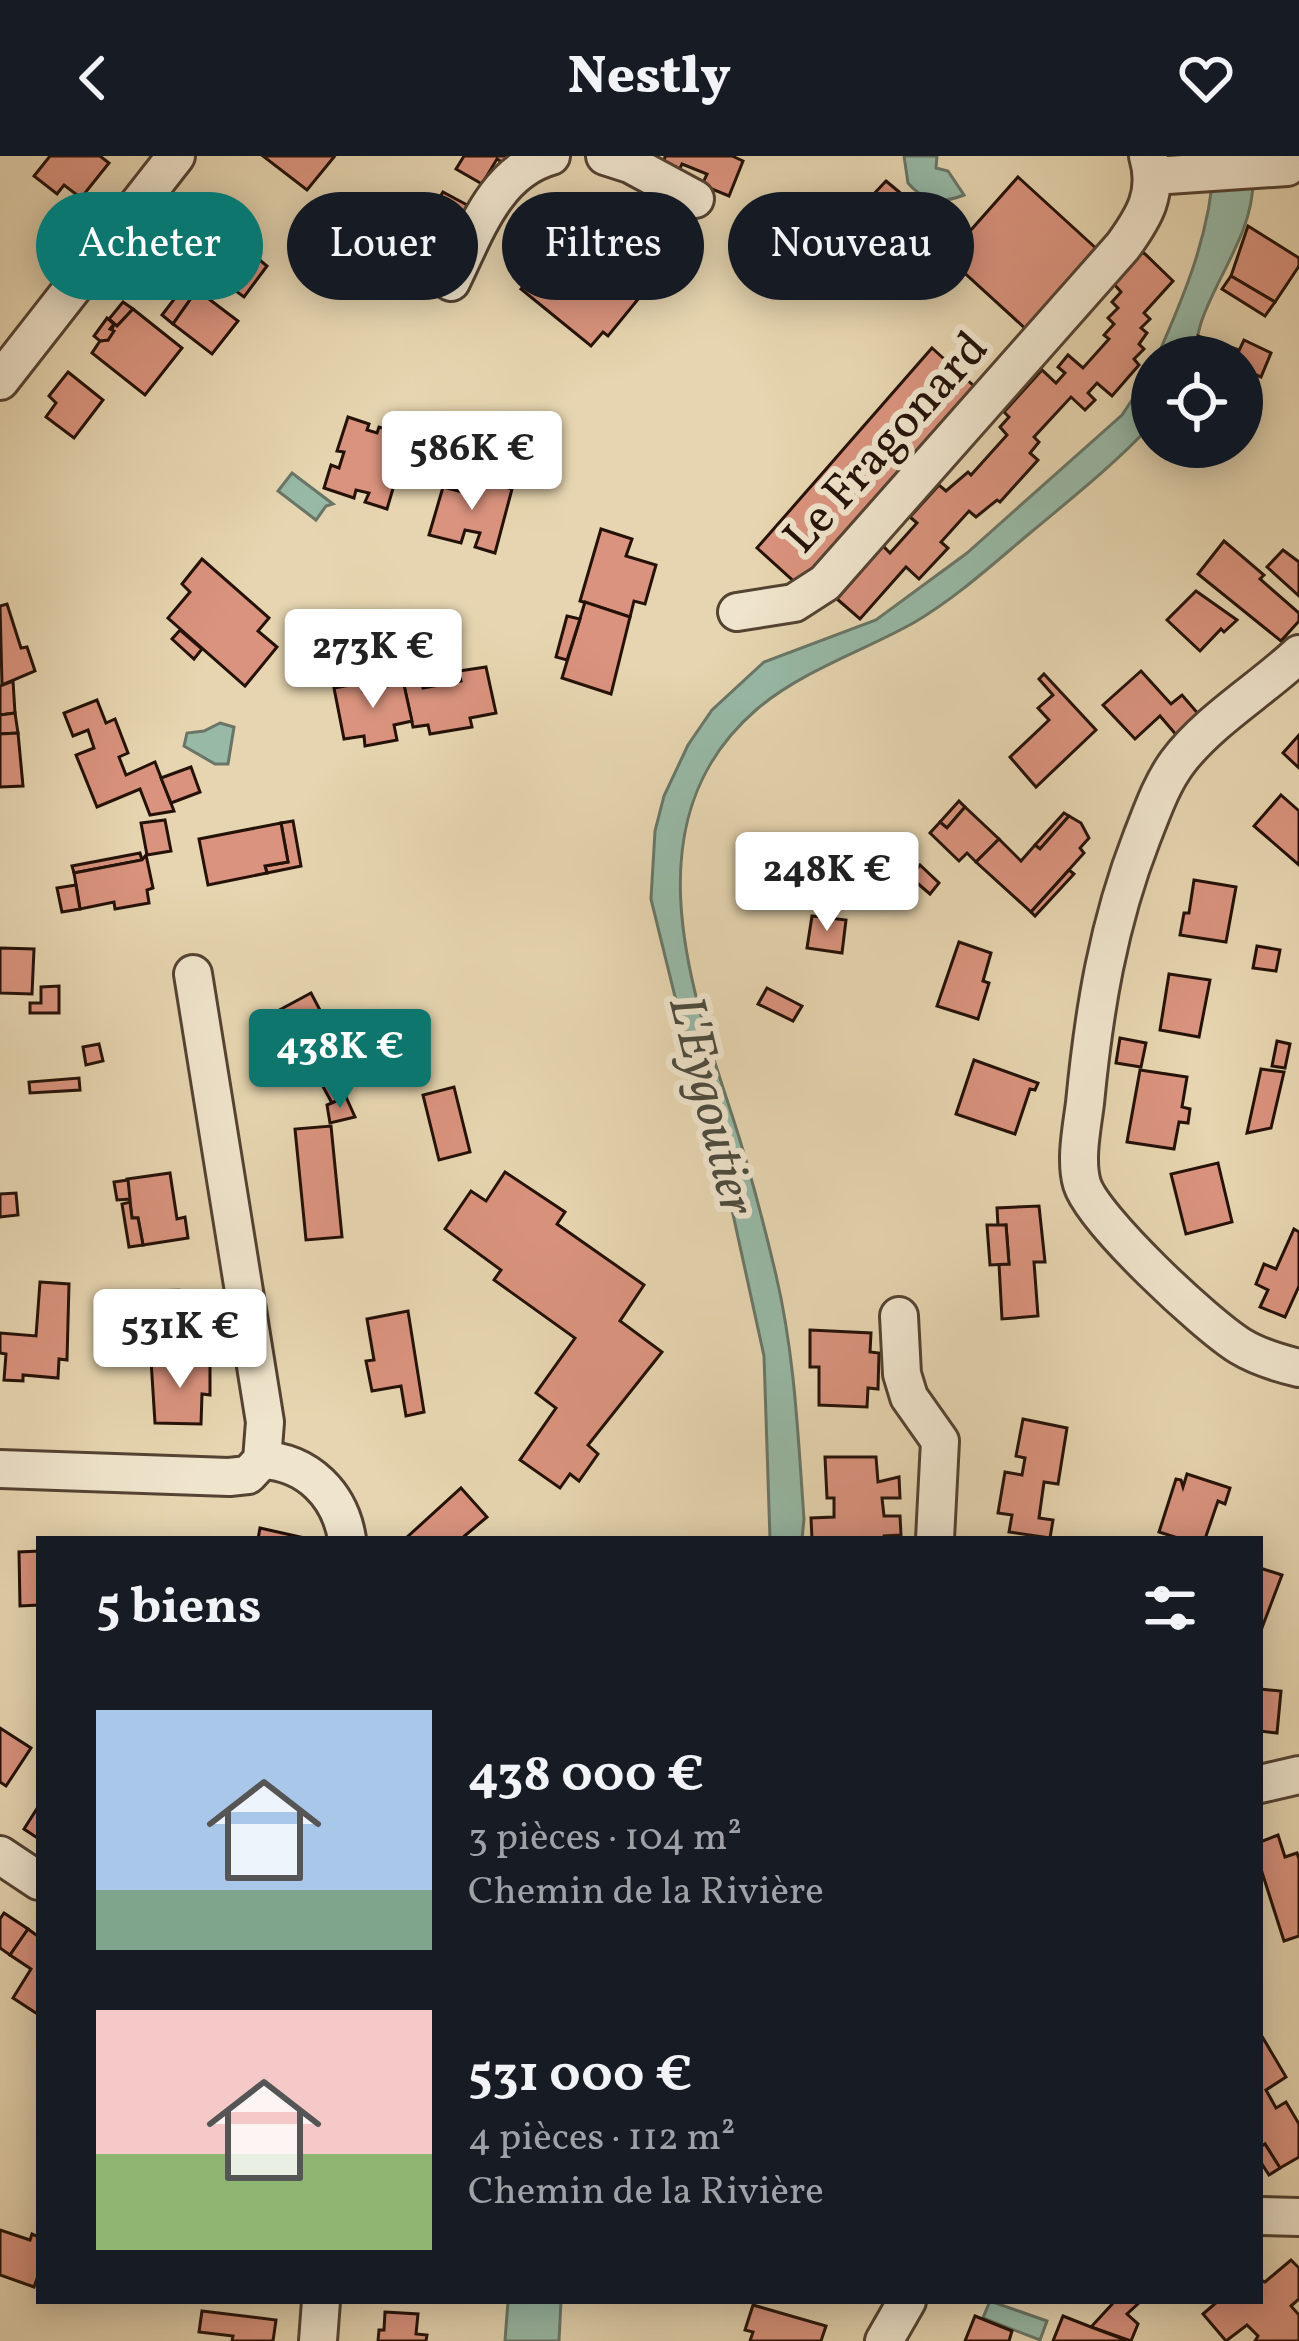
<!DOCTYPE html>
<html lang="fr">
<meta charset="utf-8">
<style>
:root{--surface:#171b24;--page:#20242c;--text:#f1f3f6;--muted:#9ea1a6;--accent:#0f766e}
body{margin:0;font-family:Vollkorn,serif;background:var(--page);color:var(--text);height:100vh;display:flex;flex-direction:column;font-size:45px;white-space:nowrap}
*{box-sizing:border-box;margin:0}
p{font-size:39px;color:var(--muted)}
.icon{flex:none;width:66px;height:66px;fill:none;stroke:currentColor;stroke-width:2;stroke-linecap:round;stroke-linejoin:round}
.map{position:relative;flex:1;overflow:hidden}
.side{position:absolute;left:36px;top:1380px;width:1227px;height:768px;display:flex;flex-direction:column;background:var(--surface);border-radius:0px;box-shadow:0 6px 30px #0003}
.side>*{flex:none}
.hud{position:absolute;left:36px;top:36px;width:1227px;height:108px;display:flex;gap:24px}
.buttons{position:absolute;left:1131px;top:180px;display:grid;gap:24px}
.buttons a{display:grid;place-items:center;width:132px;height:132px;border-radius:50%;background:var(--surface);box-shadow:0 6px 30px #0003;font-size:60px}
.price{position:absolute;translate:-50% -102px;padding:0 27px;border-radius:12px;background:#fff;color:#222;font-size:39px;line-height:78px;filter:drop-shadow(0 3px 6px #0008)}
.price::after{content:'';position:absolute;left:50%;top:72px;width:36px;height:27px;margin-left:-18px;background:inherit;clip-path:polygon(0 0,100% 0,50% 100%)}
.price.current{background:var(--accent);color:#fff}
ul{padding:0;list-style:none}
li{display:flex;align-items:center;gap:36px;height:300px;padding:0 60px}
li span{display:grid;place-items:center;flex:none;width:336px;height:240px;border-radius:0px;color:#555}
li>.icon{margin-inline-start:auto}
span .icon{width:144px;height:144px;fill:#fffc;stroke-width:1}
li b{font-size:51px}
h2{display:flex;justify-content:space-between;align-items:center;height:144px;padding:0 60px;font-size:51px}
.pill{padding:0 42px;border-radius:54px;background:var(--surface);box-shadow:0 6px 30px #0003;font-size:42px;line-height:108px}
.pill.current{background:var(--accent);color:#fff}
header{display:flex;justify-content:space-between;align-items:center;height:156px;padding:0 60px;background:var(--surface);font-size:54px;font-weight:800}
.map>svg:first-child{display:block}
</style>
<header><svg class="icon" aria-label="back" viewBox="0 0 24 24"><path d="M15 5l-7 7 7 7"/></svg>Nestly<svg class="icon" aria-label="heart" viewBox="0 0 24 24"><path d="M12 20l-8-8c-3-5 5-10 8-4 3-6 11-1 8 4z"/></svg></header>
<div class="map">
<svg width="1299" height="2185" viewBox="0 0 1299 2185">
<rect width="100%" height="100%" fill="#e6d5b0"/>
<filter id="stains"><feTurbulence type="fractalNoise" baseFrequency=".00167" numOctaves="4"/><feColorMatrix values="0 0 0 0 .2 0 0 0 0 .09 0 0 0 0 .02 0 0 0 .5 -.17"/></filter>
<radialGradient id="worn" r=".72"><stop offset=".6" stop-color="#630" stop-opacity="0"/><stop offset="1" stop-color="#630" stop-opacity=".3"/></radialGradient>
<g fill="#97b9a6" stroke="#697667" stroke-width="3">
<path d="M 904,0 L 937,0 L 936,12 L 948,15 L 964,39 C 941,48 924,46 908,27 Z"/>
<path d="M 1214,8 L 1253,20 C 1255,73 1219,116 1202,164 C 1198,175 1196,189 1193,201 L 1157,201 C 1185,138 1210,78 1214,8 Z"/>
<path d="M 1152,214 L 1152,268 C 1115,308 1072,342 1030,377 C 993,408 957,441 915,466 C 864,495 801,515 756,554 C 633,660 687,823 730,953 C 748,1007 763,1064 776,1119 C 795,1200 798,1281 804,1363 L 802,1383 L 770,1383 L 764,1200 L 722,1008 L 697,930 L 651,743 L 655,675 L 664,640 L 688,589 L 712,554 L 764,506 L 876,464 L 967,397 L 1122,259 Z"/>
<path d="M 292,317 L 333,348 L 326,350 L 316,364 L 278,335 Z"/>
<path d="M 220,567 L 234,571 L 228,608 L 215,608 L 184,590 L 187,577 L 204,575 Z"/>
<path d="M 179,1134 L 179,1189 L 151,1189 L 151,1135 Z"/>
<path d="M 508,2145 L 561,2145 L 559,2185 L 505,2185 Z"/>
<path d="M 990,2145 L 1047,2165 L 1040,2184 L 983,2162 Z"/>
</g>
<g fill="#da937e" stroke="#241108" stroke-width="3">
<path d="M 50,0 L 100,0 L 109,7 L 81,42 L 64,29 L 57,38 L 34,20 Z"/>
<path d="M 263,0 L 332,0 L 334,1 L 307,34 Z"/>
<path d="M 464,0 L 510,0 L 505,8 L 497,3 L 482,28 L 456,13 Z"/>
<path d="M 665,0 L 732,0 L 743,5 L 729,40 L 702,29 L 707,18 L 682,8 L 677,19 L 663,13 Z"/>
<path d="M 1018,21 L 1099,95 L 1028,175 L 947,101 Z"/>
<path d="M 886,25 L 910,45 L 894,63 L 871,41 Z"/>
<path d="M 443,36 L 469,50 L 447,87 L 456,93 L 435,129 L 399,108 Z"/>
<path d="M 561,47 L 580,62 L 590,49 L 647,95 L 635,109 L 653,125 L 608,180 L 603,176 L 591,190 L 521,133 L 533,118 L 515,102 Z"/>
<path d="M 187,48 L 256,101 L 233,133 L 163,80 Z"/>
<path d="M 319,68 L 365,104 L 343,133 L 296,101 Z"/>
<path d="M 1248,70 L 1299,102 L 1299,110 L 1275,146 L 1231,120 Z"/>
<path d="M 1143,96 L 1173,125 L 1144,157 L 1150,163 L 1141,172 L 1147,177 L 1139,188 L 1144,193 L 1134,203 L 1139,209 L 1112,240 L 1097,227 L 1088,237 L 1095,244 L 1085,254 L 1071,241 L 1034,281 L 1039,286 L 1030,297 L 1038,304 L 1000,346 L 997,344 L 976,361 L 969,355 L 941,386 L 948,392 L 919,423 L 906,411 L 860,463 L 837,443 L 883,390 L 890,397 L 917,367 L 910,361 L 939,329 L 946,335 L 968,316 L 971,319 L 1007,279 L 1000,271 L 1009,261 L 1004,256 L 1042,214 L 1056,227 L 1065,217 L 1058,211 L 1068,199 L 1083,212 L 1109,183 L 1104,179 L 1114,168 L 1108,162 L 1118,152 L 1112,146 L 1121,136 L 1114,128 Z"/>
<path d="M 256,101 L 267,110 L 244,141 L 233,133 Z"/>
<path d="M 1231,120 L 1275,146 L 1265,160 L 1222,133 Z"/>
<path d="M 188,125 L 197,134 L 173,168 L 162,159 Z"/>
<path d="M 197,134 L 238,165 L 212,198 L 173,168 Z"/>
<path d="M 123,146 L 133,153 L 117,170 L 109,163 Z"/>
<path d="M 133,153 L 182,192 L 145,239 L 92,197 L 100,185 L 108,184 L 114,168 L 117,170 Z"/>
<path d="M 107,162 L 114,168 L 110,173 L 114,175 L 108,184 L 100,185 L 94,180 Z"/>
<path d="M 1198,180 L 1239,194 L 1236,201 L 1193,201 Z"/>
<path d="M 1244,184 L 1271,197 L 1261,221 L 1242,213 L 1242,201 L 1236,201 Z"/>
<path d="M 932,192 L 974,230 L 798,429 L 757,392 Z"/>
<path d="M 68,216 L 103,244 L 74,282 L 46,261 L 56,247 L 49,240 Z"/>
<path d="M 348,261 L 369,268 L 367,274 L 377,277 L 379,271 L 410,280 L 403,304 L 392,301 L 388,316 L 397,319 L 387,353 L 365,346 L 369,337 L 356,334 L 354,342 L 324,332 L 331,309 L 339,312 L 344,296 L 337,295 Z"/>
<path d="M 447,316 L 466,321 L 462,336 L 443,331 Z"/>
<path d="M 466,321 L 512,333 L 495,397 L 475,391 L 480,377 L 465,374 L 461,387 L 429,379 L 443,331 L 462,336 Z"/>
<path d="M 601,373 L 632,383 L 626,400 L 656,409 L 645,448 L 634,445 L 630,461 L 580,445 Z"/>
<path d="M 1224,385 L 1264,419 L 1260,423 L 1299,457 L 1299,465 L 1281,485 L 1198,418 Z"/>
<path d="M 1283,394 L 1299,406 L 1299,440 L 1267,411 Z"/>
<path d="M 202,403 L 269,462 L 258,475 L 277,491 L 245,530 L 168,462 L 190,436 L 182,428 Z"/>
<path d="M 1196,435 L 1237,464 L 1224,476 L 1221,473 L 1200,495 L 1167,464 Z"/>
<path d="M 585,446 L 630,461 L 611,538 L 562,522 Z"/>
<path d="M 7,448 L 21,492 L 27,491 L 35,515 L 2,529 L 0,450 Z"/>
<path d="M 567,460 L 580,463 L 567,504 L 556,501 Z"/>
<path d="M 180,474 L 202,493 L 194,503 L 172,483 Z"/>
<path d="M 486,511 L 496,557 L 470,562 L 472,571 L 430,578 L 428,569 L 413,571 L 403,525 L 421,522 L 423,532 L 461,525 L 459,515 Z"/>
<path d="M 1141,515 L 1171,548 L 1182,539 L 1201,561 L 1178,581 L 1160,560 L 1135,583 L 1103,549 Z"/>
<path d="M 1044,518 L 1096,574 L 1036,631 L 1010,601 L 1049,564 L 1038,552 L 1053,539 L 1039,523 Z"/>
<path d="M 402,520 L 412,565 L 394,569 L 397,584 L 365,590 L 364,580 L 344,583 L 334,532 L 361,527 L 363,535 L 387,530 L 385,522 Z"/>
<path d="M 13,525 L 15,557 L 0,559 L 0,530 Z"/>
<path d="M 97,544 L 106,567 L 115,563 L 128,597 L 119,601 L 126,619 L 155,606 L 174,655 L 150,659 L 140,633 L 97,651 L 76,599 L 94,592 L 88,574 L 73,580 L 64,557 Z"/>
<path d="M 15,557 L 18,577 L 0,578 L 0,559 Z"/>
<path d="M 18,577 L 23,630 L 0,631 L 0,578 Z"/>
<path d="M 1299,579 L 1299,612 L 1283,597 Z"/>
<path d="M 191,611 L 200,636 L 171,647 L 161,622 Z"/>
<path d="M 1281,639 L 1299,655 L 1299,709 L 1254,670 Z"/>
<path d="M 959,645 L 965,651 L 947,672 L 940,666 Z"/>
<path d="M 965,651 L 999,683 L 976,706 L 967,697 L 959,705 L 930,677 L 940,666 L 947,672 Z"/>
<path d="M 1064,657 L 1069,660 L 1040,693 L 1035,689 Z"/>
<path d="M 1069,660 L 1081,667 L 1089,682 L 1080,692 L 1084,697 L 1031,756 L 976,706 L 999,683 L 1021,705 L 1035,689 L 1040,693 Z"/>
<path d="M 165,664 L 171,695 L 147,699 L 141,667 Z"/>
<path d="M 293,665 L 301,710 L 267,717 L 265,710 L 288,706 L 281,667 Z"/>
<path d="M 281,667 L 288,706 L 265,710 L 267,717 L 208,729 L 199,683 Z"/>
<path d="M 140,697 L 142,704 L 74,717 L 72,710 Z"/>
<path d="M 146,699 L 153,732 L 147,734 L 149,747 L 115,753 L 114,746 L 80,753 L 74,717 L 142,704 Z"/>
<path d="M 920,709 L 939,727 L 930,738 L 910,721 Z"/>
<path d="M 1069,714 L 1074,718 L 1035,760 L 1031,756 Z"/>
<path d="M 1194,724 L 1236,731 L 1226,786 L 1180,779 L 1184,757 L 1189,757 Z"/>
<path d="M 76,729 L 80,753 L 62,756 L 57,732 Z"/>
<path d="M 812,760 L 846,764 L 842,797 L 807,792 Z"/>
<path d="M 959,786 L 991,797 L 983,825 L 989,827 L 978,863 L 937,850 Z"/>
<path d="M 1257,790 L 1280,794 L 1276,815 L 1253,812 Z"/>
<path d="M 0,792 L 34,793 L 32,838 L 0,837 Z"/>
<path d="M 1169,818 L 1210,824 L 1199,881 L 1160,874 Z"/>
<path d="M 59,830 L 59,857 L 30,857 L 30,847 L 41,847 L 41,831 Z"/>
<path d="M 767,832 L 802,850 L 793,865 L 758,848 Z"/>
<path d="M 311,837 L 342,896 L 300,912 L 270,859 Z"/>
<path d="M 281,878 L 298,910 L 290,916 L 272,883 Z"/>
<path d="M 1120,882 L 1146,887 L 1141,911 L 1116,907 Z"/>
<path d="M 1277,885 L 1290,888 L 1285,912 L 1272,910 Z"/>
<path d="M 99,888 L 103,905 L 86,909 L 83,891 Z"/>
<path d="M 974,904 L 1038,927 L 1035,934 L 1030,933 L 1015,978 L 956,958 Z"/>
<path d="M 1261,913 L 1284,916 L 1271,972 L 1247,977 Z"/>
<path d="M 1140,914 L 1187,921 L 1182,951 L 1190,953 L 1188,967 L 1179,966 L 1174,993 L 1127,986 Z"/>
<path d="M 334,919 L 346,941 L 332,947 L 320,925 Z"/>
<path d="M 79,922 L 80,934 L 30,937 L 29,926 Z"/>
<path d="M 454,931 L 470,996 L 439,1004 L 423,939 Z"/>
<path d="M 346,941 L 355,961 L 330,967 L 327,949 Z"/>
<path d="M 331,970 L 342,1081 L 306,1084 L 295,973 Z"/>
<path d="M 1218,1007 L 1232,1066 L 1186,1078 L 1171,1018 Z"/>
<path d="M 505,1016 L 565,1056 L 557,1068 L 644,1129 L 620,1165 L 662,1196 L 588,1289 L 598,1298 L 579,1325 L 570,1318 L 560,1332 L 520,1304 L 556,1252 L 536,1237 L 575,1182 L 494,1124 L 501,1114 L 445,1073 L 471,1035 L 486,1045 Z"/>
<path d="M 170,1017 L 177,1063 L 185,1061 L 188,1082 L 143,1089 L 138,1062 L 132,1062 L 127,1023 Z"/>
<path d="M 128,1024 L 130,1043 L 117,1044 L 114,1026 Z"/>
<path d="M 16,1037 L 18,1059 L 0,1061 L 0,1038 Z"/>
<path d="M 130,1046 L 132,1062 L 138,1062 L 143,1089 L 129,1091 L 122,1048 Z"/>
<path d="M 1039,1050 L 1045,1106 L 1034,1106 L 1038,1160 L 1002,1163 L 999,1108 L 1009,1108 L 1006,1069 L 998,1070 L 997,1052 Z"/>
<path d="M 987,1069 L 1006,1069 L 1009,1108 L 990,1109 Z"/>
<path d="M 1294,1073 L 1299,1076 L 1299,1130 L 1285,1161 L 1260,1151 L 1268,1134 L 1256,1128 L 1264,1108 L 1276,1113 Z"/>
<path d="M 40,1126 L 69,1128 L 67,1204 L 59,1203 L 58,1222 L 23,1219 L 23,1225 L 4,1224 L 6,1198 L 0,1197 L 0,1177 L 36,1180 Z"/>
<path d="M 408,1155 L 424,1256 L 406,1260 L 401,1230 L 372,1235 L 366,1205 L 374,1204 L 367,1163 Z"/>
<path d="M 810,1174 L 871,1177 L 870,1196 L 879,1197 L 878,1233 L 868,1232 L 867,1251 L 819,1249 L 819,1211 L 810,1211 Z"/>
<path d="M 151,1204 L 210,1206 L 210,1239 L 202,1238 L 201,1268 L 155,1267 Z"/>
<path d="M 1023,1263 L 1067,1272 L 1058,1328 L 1044,1326 L 1039,1362 L 1053,1364 L 1050,1382 L 1009,1376 L 1012,1359 L 998,1357 L 1005,1316 L 1022,1319 L 1025,1302 L 1016,1300 Z"/>
<path d="M 825,1301 L 876,1301 L 878,1326 L 899,1321 L 900,1342 L 882,1342 L 884,1360 L 900,1360 L 901,1379 L 884,1380 L 883,1383 L 812,1383 L 811,1362 L 834,1361 L 834,1342 L 827,1342 Z"/>
<path d="M 1187,1318 L 1230,1332 L 1225,1348 L 1218,1345 L 1205,1383 L 1181,1383 L 1159,1376 L 1176,1323 L 1181,1324 L 1183,1331 Z"/>
<path d="M 461,1332 L 487,1361 L 461,1383 L 405,1383 Z"/>
<path d="M 260,1372 L 309,1383 L 258,1383 Z"/>
<path d="M 39,1395 L 39,1449 L 20,1450 L 19,1396 Z"/>
<path d="M 1260,1412 L 1282,1419 L 1260,1477 Z"/>
<path d="M 1260,1533 L 1281,1535 L 1277,1577 L 1260,1575 Z"/>
<path d="M 0,1572 L 31,1592 L 6,1630 L 0,1626 Z"/>
<path d="M 38,1651 L 39,1651 L 39,1683 L 24,1673 Z"/>
<path d="M 1278,1679 L 1285,1701 L 1297,1697 L 1299,1703 L 1299,1780 L 1284,1785 L 1260,1710 L 1260,1686 Z"/>
<path d="M 4,1757 L 28,1773 L 10,1799 L 0,1792 L 0,1763 Z"/>
<path d="M 28,1773 L 39,1781 L 39,1859 L 13,1842 L 31,1813 L 10,1799 Z"/>
<path d="M 1260,1877 L 1286,1921 L 1266,1934 L 1276,1952 L 1286,1946 L 1299,1968 L 1299,2001 L 1280,2012 L 1265,1988 L 1260,1991 Z"/>
<path d="M 1265,1988 L 1280,2012 L 1269,2019 L 1260,2005 L 1260,1991 Z"/>
<path d="M 0,2074 L 30,2084 L 32,2078 L 39,2081 L 39,2117 L 34,2131 L 0,2119 Z"/>
<path d="M 1291,2104 L 1299,2112 L 1299,2143 L 1291,2150 L 1299,2159 L 1299,2185 L 1255,2185 L 1258,2180 L 1247,2169 L 1226,2185 L 1203,2158 L 1218,2145 L 1260,2145 L 1260,2124 L 1265,2126 Z"/>
<path d="M 1115,2145 L 1141,2145 L 1127,2158 L 1138,2168 L 1131,2185 L 1091,2171 Z"/>
<path d="M 753,2149 L 826,2170 L 821,2185 L 750,2185 L 753,2176 L 745,2174 Z"/>
<path d="M 202,2155 L 276,2164 L 273,2185 L 232,2185 L 233,2180 L 199,2176 Z"/>
<path d="M 385,2156 L 418,2158 L 416,2178 L 427,2179 L 426,2185 L 378,2185 L 379,2174 L 384,2174 Z"/>
<path d="M 975,2160 L 1012,2175 L 1009,2185 L 965,2185 Z"/>
<path d="M 1063,2160 L 1091,2171 L 1128,2185 L 1053,2185 Z"/>
</g>
<g fill="none" stroke-linecap="round" stroke-linejoin="round">
<g stroke="#544232" stroke-width="42">
<g id="minor">
<path d="M 605,0 L 630,8 L 695,43"/>
<path d="M 1153,20 L 1287,11"/>
<path d="M 451,126 C 475,78 494,16 551,0"/>
<path d="M 0,225 L 176,0"/>
<path d="M 737,456 L 794,447 L 825,427 L 1123,90 C 1144,61 1159,37 1148,0"/>
<path d="M 1299,498 C 1261,534 1208,565 1177,607 C 1161,629 1152,656 1142,681 C 1108,768 1094,854 1085,947 C 1082,971 1075,1004 1082,1028 C 1093,1064 1206,1169 1240,1190 C 1258,1201 1278,1207 1299,1212"/>
<path d="M 899,1160 L 902,1218 L 909,1241 L 940,1285 L 935,1383"/>
<path d="M 262,1304 C 308,1306 340,1339 347,1383"/>
<path d="M 0,1313 L 229,1321 L 248,1319 L 262,1304 L 265,1266 L 193,818"/>
<path d="M 1260,1628 L 1299,1619"/>
<path d="M 0,1699 L 39,1725"/>
<path d="M 1260,2060 L 1299,2061"/>
<path d="M 318,2185 L 321,2145"/>
<path d="M 884,2185 L 907,2145"/>
</g>
</g>
<use href="#minor" stroke="#efe4cc" stroke-width="36"/>
</g>
<g text-anchor="middle" stroke-width="12" stroke-linejoin="round" paint-order="stroke">
<g font-size="48" fill="#241108" stroke="#efe4cc">
<text transform="translate(884 285) rotate(-48)" y="17">Le Fragonard</text>
</g>
<g font-size="51" font-style="italic" fill="#4c4c3f" stroke="#efe4cc">
<text transform="translate(714 949) rotate(76)" y="18">L'Eygoutier</text>
</g>
</g>
<rect width="100%" height="100%" filter="url(#stains)"/>
<rect width="100%" height="100%" fill="url(#worn)"/>
</svg>
<div class="buttons">
<a><svg class="icon" aria-label="locate" viewBox="0 0 24 24"><circle cx="12" cy="12" r="6"/><path d="M12 2v4M12 18v4M2 12h4M18 12h4"/></svg></a>
</div>
<b class="price" style="left:472px;top:357px">586K €</b>
<b class="price" style="left:373px;top:555px">273K €</b>
<b class="price" style="left:827px;top:778px">248K €</b>
<b class="price current" style="left:340px;top:955px">438K €</b>
<b class="price" style="left:180px;top:1235px">531K €</b>
<div class="hud">
<a class="pill current">Acheter</a>
<a class="pill">Louer</a>
<a class="pill">Filtres</a>
<a class="pill">Nouveau</a>
</div>
<section class="side">
<h2>5 biens<svg class="icon" aria-label="filters" viewBox="0 0 24 24"><path d="M4 7h16M4 17h16"/><circle cx="9" cy="7" r="2"/><circle cx="15" cy="17" r="2"/></svg></h2>
<ul>
<li><span style="background:linear-gradient(#a9c7e8 75%,#7fa58c 0)"><svg class="icon" aria-label="home" viewBox="0 0 24 24"><path d="M3 11l9-7 9 7M6 9v11h12V9"/></svg></span><div><b>438 000 €</b><p>3 pièces · 104 m²</p><p>Chemin de la Rivière</p></div></li>
<li><span style="background:linear-gradient(#f6c9c9 60%,#8fb573 0)"><svg class="icon" aria-label="home" viewBox="0 0 24 24"><path d="M3 11l9-7 9 7M6 9v11h12V9"/></svg></span><div><b>531 000 €</b><p>4 pièces · 112 m²</p><p>Chemin de la Rivière</p></div></li>
</ul>
</section>
</div>
